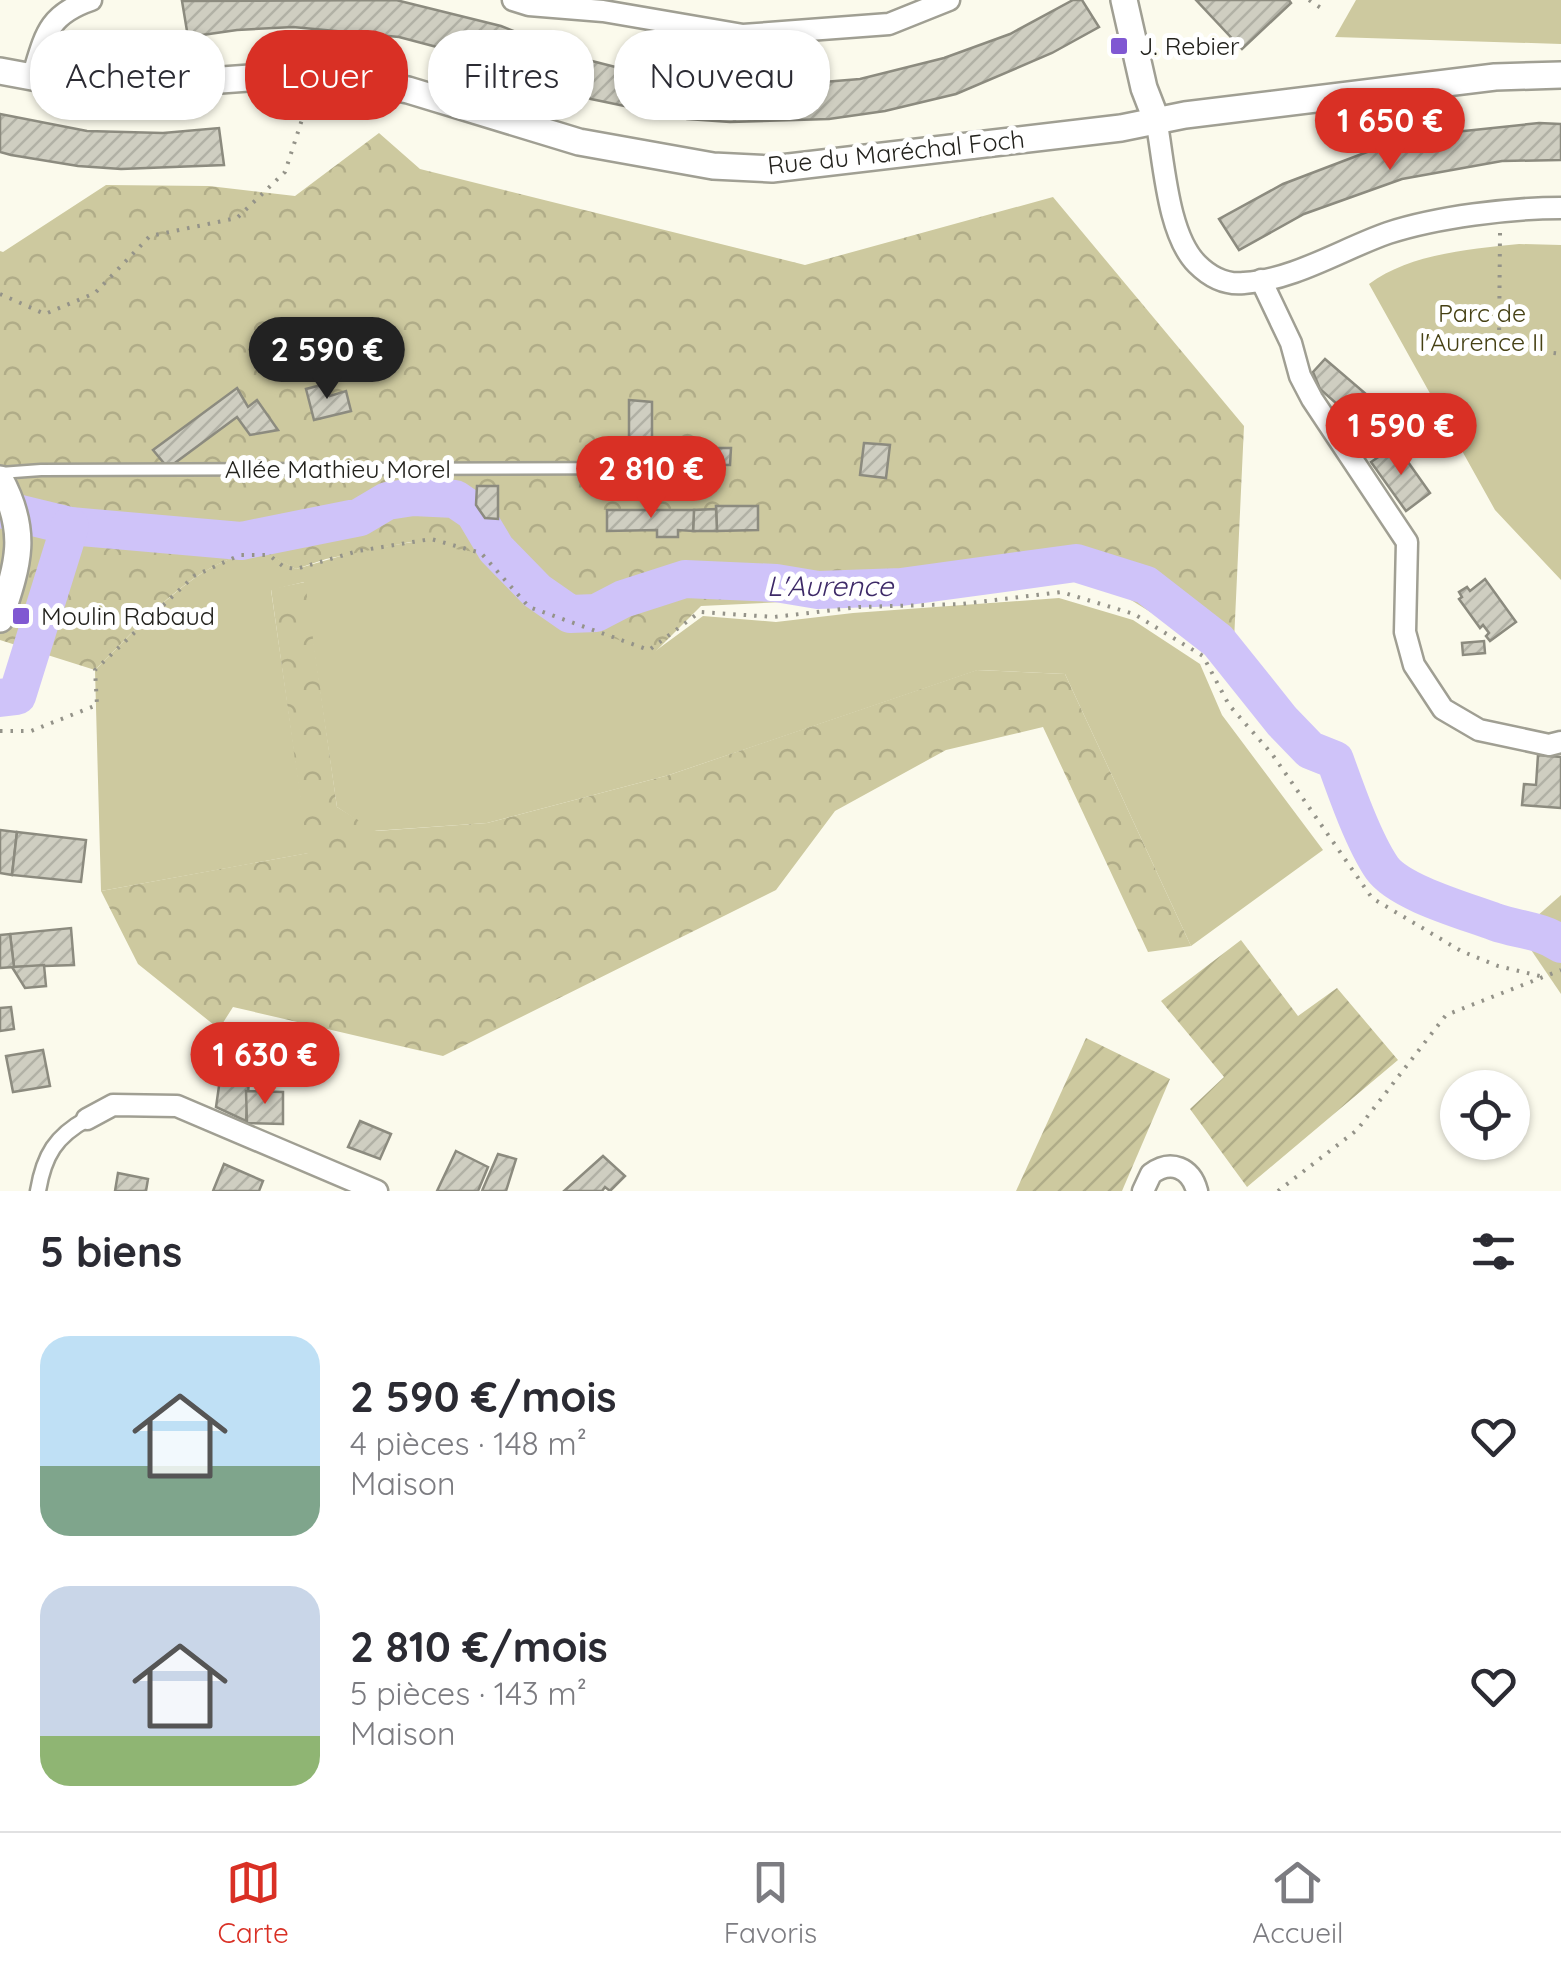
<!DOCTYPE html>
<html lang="fr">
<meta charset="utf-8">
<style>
:root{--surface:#fff;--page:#f7f7f7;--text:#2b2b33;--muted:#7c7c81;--line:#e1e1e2;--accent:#d93025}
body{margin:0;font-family:Quicksand,sans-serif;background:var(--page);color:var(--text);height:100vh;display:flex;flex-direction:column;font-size:38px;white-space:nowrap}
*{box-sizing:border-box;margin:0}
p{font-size:32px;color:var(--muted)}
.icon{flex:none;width:55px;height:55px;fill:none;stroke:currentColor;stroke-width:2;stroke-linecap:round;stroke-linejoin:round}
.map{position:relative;height:1191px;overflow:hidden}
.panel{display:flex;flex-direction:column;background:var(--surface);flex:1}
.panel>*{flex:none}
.top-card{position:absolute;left:30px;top:30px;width:1000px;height:90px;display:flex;gap:20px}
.buttons{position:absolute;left:1440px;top:1070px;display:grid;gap:20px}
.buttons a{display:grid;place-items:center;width:90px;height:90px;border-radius:50%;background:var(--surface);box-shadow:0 2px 8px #0004;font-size:50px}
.price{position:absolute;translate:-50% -85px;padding:0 22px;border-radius:35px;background:var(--accent);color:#fff;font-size:32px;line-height:65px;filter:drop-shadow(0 2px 5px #0008)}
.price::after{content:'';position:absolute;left:50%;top:60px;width:30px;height:22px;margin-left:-15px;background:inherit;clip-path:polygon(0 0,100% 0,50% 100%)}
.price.on{background:#222;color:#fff}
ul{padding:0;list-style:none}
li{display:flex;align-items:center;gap:30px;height:250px;padding:0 40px}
li span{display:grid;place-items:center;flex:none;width:280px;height:200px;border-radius:30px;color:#555}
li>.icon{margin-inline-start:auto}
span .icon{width:120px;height:120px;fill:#fffc;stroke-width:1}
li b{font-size:42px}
h2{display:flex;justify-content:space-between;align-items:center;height:120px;padding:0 40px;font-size:42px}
.pill{padding:0 35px;border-radius:40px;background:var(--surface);box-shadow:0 2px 8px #0004;font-size:35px;line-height:90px}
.pill.on{background:var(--accent);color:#fff}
.menu{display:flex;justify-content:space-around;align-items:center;height:140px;border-top:2px solid var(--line);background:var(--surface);font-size:28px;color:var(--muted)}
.menu a{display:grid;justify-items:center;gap:5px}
.menu .on{color:var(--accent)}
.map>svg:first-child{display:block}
</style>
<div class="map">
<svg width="1561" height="1191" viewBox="0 0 1561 1191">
<defs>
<pattern id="forest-crowns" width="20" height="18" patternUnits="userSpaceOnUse" patternTransform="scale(2.5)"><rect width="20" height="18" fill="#cdc99f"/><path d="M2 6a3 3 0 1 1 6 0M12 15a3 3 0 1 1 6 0" fill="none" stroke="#b0ac88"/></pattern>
<pattern id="garden-furrows" width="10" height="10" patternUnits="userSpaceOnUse" patternTransform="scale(2.5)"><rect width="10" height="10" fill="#cdc99f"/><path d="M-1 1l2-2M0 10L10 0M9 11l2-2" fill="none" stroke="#b0ac88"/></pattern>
<pattern id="building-hatch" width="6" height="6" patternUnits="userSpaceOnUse" patternTransform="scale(2.5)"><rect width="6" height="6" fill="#cfcec1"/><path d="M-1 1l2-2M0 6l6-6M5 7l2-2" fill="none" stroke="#b1b1a5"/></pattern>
</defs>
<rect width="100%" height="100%" fill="#fbfaec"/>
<g fill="#cdc99f">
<path d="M 1356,0 L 1561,0 L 1561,44 L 1335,37 Z"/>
<path d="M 1519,244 L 1561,245 L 1561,580 L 1495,510 L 1369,284 C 1409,254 1470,249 1519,244 Z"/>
<path d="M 431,539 L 481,553 L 530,607 L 654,652 L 703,616 L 776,622 L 853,613 L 1059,598 L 1133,620 L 1200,664 L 1222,715 L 1323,850 L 1191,946 L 1065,674 L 978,670 L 669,775 L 487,823 L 373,831 L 337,807 L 304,582 L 271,590 L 309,853 L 101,891 L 95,670 C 135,632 208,543 268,555 C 277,557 288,565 296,569 L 358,551 Z"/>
<path d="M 1561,895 L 1561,994 L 1519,932 Z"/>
</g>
<g fill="url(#forest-crowns)">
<path d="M 379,133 L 420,169 L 805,265 L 1053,197 L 1244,426 L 1233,663 L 1118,592 L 1063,577 L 826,600 L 701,606 L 654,653 L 530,607 L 481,553 L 410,542 L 326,559 L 296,569 C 287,565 277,557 268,556 C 207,543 135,632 95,670 L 0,640 L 0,251 L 3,252 L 106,185 L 209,186 L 295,196 Z"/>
<path d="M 305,582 L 337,807 L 376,831 L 487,823 L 669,775 L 977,670 L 1065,674 L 1191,946 L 1148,952 L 1043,727 L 946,750 L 835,811 L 776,890 L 443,1056 L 233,1007 L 219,1029 L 138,964 L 101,891 L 308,853 L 271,589 Z"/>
</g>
<g fill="url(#garden-furrows)">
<path d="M 1241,940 L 1298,1016 L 1337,988 L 1398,1060 L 1247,1187 L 1190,1109 L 1224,1077 L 1161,1001 Z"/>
<path d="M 1086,1038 L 1170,1079 L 1122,1191 L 1016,1191 Z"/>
</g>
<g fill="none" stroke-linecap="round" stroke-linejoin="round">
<g stroke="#cfc3f9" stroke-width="38">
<path d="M 0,509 L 70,526 L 241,541 L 360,517 L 387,501 L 413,497 L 455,499 L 474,512 L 496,549 L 537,591 L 570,614 L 596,613 L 623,599 L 685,579 L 776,583 L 818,590 L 901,587 L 1076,563 L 1146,585 L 1218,641 L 1282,721 L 1310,750 L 1335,760 C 1346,791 1364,842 1382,868 C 1400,893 1466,911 1495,922 C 1518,930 1541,930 1561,944"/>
<path d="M 0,698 L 17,696 L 70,526"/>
</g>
</g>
<g fill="url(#building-hatch)" stroke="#8c8b7f" stroke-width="2.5">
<path d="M 396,0 L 501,26 L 588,60 L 643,74 L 762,87 L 860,79 L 944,58 L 1010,34 L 1073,0 L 1082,0 L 1099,27 L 1052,53 L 956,94 L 885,111 L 829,119 L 730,122 L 687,119 L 591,99 L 486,60 L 399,37 L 293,27 L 237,30 L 188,37 L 182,1 Z"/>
<path d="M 1196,0 L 1289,0 L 1291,3 L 1242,49 Z"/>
<path d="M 0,114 L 87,131 L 163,133 L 219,128 L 224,165 L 121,169 L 78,166 L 11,155 L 0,152 Z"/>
<path d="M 1539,123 L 1561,124 L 1561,160 L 1502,161 L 1402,179 L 1304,214 L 1239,250 L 1219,219 L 1283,184 L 1367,152 L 1445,133 Z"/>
<path d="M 1325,359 L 1387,412 L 1358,443 L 1344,423 L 1348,419 L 1342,414 L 1345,411 L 1320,389 L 1313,372 Z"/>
<path d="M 321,385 L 327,386 L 330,396 L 346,391 L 351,411 L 314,420 L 306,389 Z"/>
<path d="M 237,388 L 248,407 L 257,400 L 278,430 L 250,435 L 237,417 L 168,468 L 153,450 Z"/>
<path d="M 629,400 L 652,402 L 652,454 L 629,454 Z"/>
<path d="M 669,439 L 699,439 L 699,448 L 731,448 L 730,465 L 661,464 L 661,453 L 669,453 Z"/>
<path d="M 864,443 L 890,445 L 886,478 L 860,475 Z"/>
<path d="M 1396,445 L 1430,493 L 1406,511 L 1371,462 Z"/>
<path d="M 477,486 L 498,486 L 498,519 L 485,518 L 476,505 Z"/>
<path d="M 716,506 L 758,506 L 758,530 L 717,531 Z"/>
<path d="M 716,509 L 717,531 L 693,531 L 694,510 Z"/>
<path d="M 607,510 L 694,510 L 693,531 L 678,530 L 678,537 L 657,537 L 657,530 L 607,531 Z"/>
<path d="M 1485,579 L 1516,622 L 1490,641 L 1486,636 L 1489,633 L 1483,625 L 1480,628 L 1459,599 L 1462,597 L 1459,592 L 1467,587 L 1470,591 Z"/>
<path d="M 1484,641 L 1485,653 L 1463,655 L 1462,643 Z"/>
<path d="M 1538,755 L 1561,757 L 1561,808 L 1522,805 L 1524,784 L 1536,785 Z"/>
<path d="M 0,830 L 17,832 L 12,875 L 0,873 Z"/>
<path d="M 17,832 L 86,840 L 81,882 L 12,875 Z"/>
<path d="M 71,928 L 74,965 L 14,967 L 10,934 Z"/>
<path d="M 10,934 L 14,967 L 0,968 L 0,935 Z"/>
<path d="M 44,965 L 46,986 L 25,988 L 12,967 Z"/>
<path d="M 11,1007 L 14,1029 L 0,1031 L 0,1008 Z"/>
<path d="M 43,1050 L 50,1086 L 13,1092 L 6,1056 Z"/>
<path d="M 249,1070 L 282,1070 L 281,1082 L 249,1081 Z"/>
<path d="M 220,1079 L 249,1080 L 246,1121 L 216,1107 Z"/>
<path d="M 246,1091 L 283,1092 L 283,1124 L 247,1123 Z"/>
<path d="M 360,1121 L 391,1134 L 380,1159 L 348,1147 Z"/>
<path d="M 456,1151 L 488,1167 L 478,1191 L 437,1191 Z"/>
<path d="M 498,1154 L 516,1159 L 506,1191 L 482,1191 Z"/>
<path d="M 603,1156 L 625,1176 L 610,1191 L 605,1187 L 602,1191 L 564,1191 Z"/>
<path d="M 224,1164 L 263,1181 L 259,1191 L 213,1191 Z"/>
<path d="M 118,1173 L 148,1179 L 146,1191 L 115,1191 Z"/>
</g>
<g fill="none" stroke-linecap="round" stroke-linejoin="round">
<g stroke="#a09f93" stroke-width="15">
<path id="service" d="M 0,473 L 41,470 L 677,468"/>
</g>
<g stroke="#a09f93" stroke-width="19">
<path id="pedestrian" d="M 38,1191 C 44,1155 56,1136 87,1119"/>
</g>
<g stroke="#a09f93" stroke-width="25">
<g id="minor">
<path d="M 513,0 L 529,5 L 603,11 L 743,35 L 889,24 L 949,0"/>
<path d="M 32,78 C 45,36 47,15 91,0"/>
<path d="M 1156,119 C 1164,160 1167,234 1197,264 C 1210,277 1226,285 1244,283 C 1294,280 1342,249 1388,233 C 1437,217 1510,208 1561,208"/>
<path d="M 1261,280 L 1291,343 L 1300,376 L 1312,399 L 1407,542 L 1405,632 L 1414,665 L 1443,709 L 1479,730 L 1549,745 L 1561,742"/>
<path d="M 87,1119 L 113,1105 L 177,1106 L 377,1191"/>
<path d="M 1143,1191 L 1151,1174 C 1171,1159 1191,1168 1197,1191"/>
</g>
</g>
<g stroke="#a09f93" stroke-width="30">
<g id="tertiary">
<path d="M 1124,0 L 1144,88 L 1156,119"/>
<path d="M 0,71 L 97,89 L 317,73 L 408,90 L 579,142 L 713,166 L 772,169 L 1121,128 L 1185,115 L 1495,77 L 1561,75"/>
<path d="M 0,479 C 29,533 18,564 0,619"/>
</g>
</g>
<g stroke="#949389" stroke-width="4" stroke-dasharray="2.5 8" stroke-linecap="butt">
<path d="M 1309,0 L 1324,10"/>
<path d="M 1500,233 L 1499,346 L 1561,354"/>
<path d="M 0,294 L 45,314 L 95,293 L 150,236 L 237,218 L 285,172 L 309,98"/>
<path d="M 0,731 L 31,731 L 97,705 L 95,670 L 194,576 L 240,555 L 269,555 L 284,567 L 296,569 L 358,551 L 431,539 L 481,553 L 529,607 L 649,650 L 700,612 L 774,617 L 859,607 L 962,604 L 1061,592 L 1134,614 L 1203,656 L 1229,705 L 1272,754 L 1372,898 L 1461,951 L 1498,966 L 1544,977"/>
<path d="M 1278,1191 L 1357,1130 L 1446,1015 L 1561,970"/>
</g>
<use href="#service" stroke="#fff" stroke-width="10"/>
<use href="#pedestrian" stroke="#fff" stroke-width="14"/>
<use href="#minor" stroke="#fff" stroke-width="20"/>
<use href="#tertiary" stroke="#fff" stroke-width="25"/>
</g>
<g fill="#8058d2" stroke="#fff" stroke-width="4">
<rect x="1109" y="36" width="20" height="20" rx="5"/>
<rect x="11" y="606" width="20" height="20" rx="5"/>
</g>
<g text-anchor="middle" stroke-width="10" stroke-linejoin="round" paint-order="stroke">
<g font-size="25" fill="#23221d" stroke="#fff" text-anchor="start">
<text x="1139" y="55">J. Rebier</text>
<text x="41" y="625">Moulin Rabaud</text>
</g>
<g font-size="25" fill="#23221d" stroke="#fff">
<text transform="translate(896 152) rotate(-6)" y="9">Rue du Maréchal Foch</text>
<text x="338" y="478">Allée Mathieu Morel</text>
</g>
<g font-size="25" fill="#464114" stroke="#fff">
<text x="1482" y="322">Parc de<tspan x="1482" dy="29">l'Aurence II</tspan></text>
</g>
<g font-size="28" font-style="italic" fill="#3d2967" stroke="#fff">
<text x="830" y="596">L'Aurence</text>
</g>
</g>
</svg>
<div class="buttons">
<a><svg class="icon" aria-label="locate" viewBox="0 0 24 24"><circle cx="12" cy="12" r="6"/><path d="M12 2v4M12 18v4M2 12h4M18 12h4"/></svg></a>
</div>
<b class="price" style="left:1390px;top:173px">1 650 €</b>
<b class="price on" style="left:327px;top:402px">2 590 €</b>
<b class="price" style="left:1401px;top:478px">1 590 €</b>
<b class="price" style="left:651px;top:521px">2 810 €</b>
<b class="price" style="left:265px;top:1107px">1 630 €</b>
<div class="top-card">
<a class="pill">Acheter</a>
<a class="pill on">Louer</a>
<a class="pill">Filtres</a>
<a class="pill">Nouveau</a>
</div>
</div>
<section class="panel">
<h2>5 biens<svg class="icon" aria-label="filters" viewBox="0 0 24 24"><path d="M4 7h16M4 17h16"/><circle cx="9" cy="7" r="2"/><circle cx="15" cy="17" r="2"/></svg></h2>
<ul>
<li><span style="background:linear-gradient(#bfe0f5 65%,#7fa58c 0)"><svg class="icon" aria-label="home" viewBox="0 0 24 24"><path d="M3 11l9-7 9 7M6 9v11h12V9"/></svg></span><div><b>2 590 €/mois</b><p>4 pièces · 148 m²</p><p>Maison</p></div><svg class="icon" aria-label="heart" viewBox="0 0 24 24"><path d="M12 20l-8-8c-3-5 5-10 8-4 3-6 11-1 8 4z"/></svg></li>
<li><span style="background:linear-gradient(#c9d6e8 75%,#8fb573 0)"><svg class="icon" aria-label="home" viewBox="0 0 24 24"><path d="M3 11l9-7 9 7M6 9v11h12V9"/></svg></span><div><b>2 810 €/mois</b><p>5 pièces · 143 m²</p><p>Maison</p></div><svg class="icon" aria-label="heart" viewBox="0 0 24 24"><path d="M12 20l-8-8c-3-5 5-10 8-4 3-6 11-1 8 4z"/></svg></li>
</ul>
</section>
<nav class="menu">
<a class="on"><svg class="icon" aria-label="map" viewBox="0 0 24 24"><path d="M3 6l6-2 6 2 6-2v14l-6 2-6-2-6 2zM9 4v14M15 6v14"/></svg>Carte</a>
<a><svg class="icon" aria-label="saved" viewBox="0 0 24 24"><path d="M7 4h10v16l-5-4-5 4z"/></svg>Favoris</a>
<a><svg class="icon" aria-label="home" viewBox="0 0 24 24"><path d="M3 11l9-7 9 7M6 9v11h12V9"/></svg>Accueil</a>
</nav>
